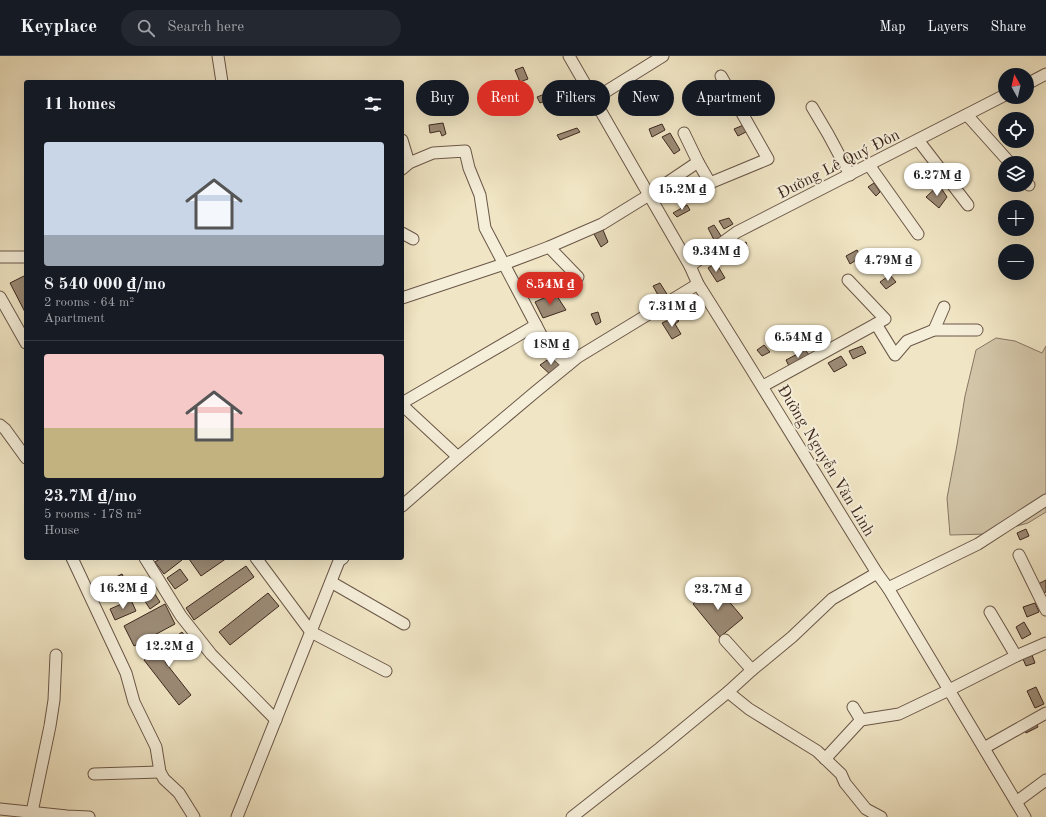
<!DOCTYPE html>
<meta charset="utf-8">
<style>
:root{--surface:#171b24;--page:#242831;--text:#f1f3f6;--muted:#9ea1a6;--line:#363941;--accent:#d93025}
body{margin:0;font-family:"Old Standard TT",serif;background:var(--page);color:var(--text);height:100vh;display:flex;flex-direction:column;font-size:15px;white-space:nowrap}
*{box-sizing:border-box;margin:0}
p{font-size:13px;color:var(--muted)}
.icon{flex:none;width:22px;height:22px;fill:none;stroke:currentColor;stroke-width:2;stroke-linecap:round;stroke-linejoin:round}
.map{position:relative;flex:1;overflow:hidden}
.panel{position:absolute;left:24px;top:24px;width:380px;height:480px;display:flex;flex-direction:column;background:var(--surface);border-radius:4px;box-shadow:0 4px 16px #0002}
.panel>*{flex:none}
.banner{position:absolute;left:416px;top:24px;width:380px;height:36px;display:flex;gap:8px}
.needle{width:26px;rotate:352deg}
.buttons{position:absolute;left:998px;top:12px;display:grid;gap:8px}
.buttons a{display:grid;place-items:center;width:36px;height:36px;border-radius:50%;background:var(--surface);box-shadow:0 4px 16px #0002;font-size:20px}
.price{position:absolute;translate:-50% -34px;padding:0 9px;border-radius:14px;background:#fff;color:#222;font-size:13px;line-height:26px;filter:drop-shadow(0 1px 2px #0008)}
.price::after{content:'';position:absolute;left:50%;top:24px;width:12px;height:9px;margin-left:-6px;background:inherit;clip-path:polygon(0 0,100% 0,50% 100%)}
.price.current{background:var(--accent);color:#fff}
ul{padding:0;list-style:none}
li{display:grid;align-content:center;gap:8px;height:212px;padding:0 20px}
li+li{border-top:1px solid var(--line)}
li span{display:grid;place-items:center;height:124px;border-radius:4px;color:#555}
li>.icon{margin-inline-start:auto}
span .icon{width:72px;height:72px;fill:#fffc;stroke-width:1}
li b{font-size:17px}
h2{display:flex;justify-content:space-between;align-items:center;height:48px;padding:0 20px;font-size:17px}
.tag{padding:0 14px;border-radius:18px;background:var(--surface);box-shadow:0 4px 16px #0002;font-size:14px;line-height:36px}
.tag.current{background:var(--accent);color:#fff}
header{display:flex;align-items:center;gap:24px;box-sizing:border-box;height:56px;padding:0 20px;background:var(--surface);border-bottom:1px solid var(--line)}
header strong{font-size:19px}
nav{display:flex;gap:22px;margin-inline-start:auto;font-size:14px}
.search{width:280px;height:36px;background:var(--page);display:flex;align-items:center;gap:10px;box-sizing:border-box;padding:0 14px;border-radius:22px;color:var(--muted);font-size:15px}
.map>svg:first-child{display:block}
</style>
<header>
<strong>Keyplace</strong>
<div class="search"><svg class="icon" aria-label="search" viewBox="0 0 24 24"><circle cx="10" cy="10" r="6"/><path d="M15 15l6 6"/></svg>Search here</div>
<nav><a>Map</a><a>Layers</a><a>Share</a></nav>
</header>
<div class="map">
<svg width="1046" height="761" viewBox="0 0 1046 761">
<rect width="100%" height="100%" fill="#f0e5c4"/>
<filter id="stains"><feTurbulence type="fractalNoise" baseFrequency=".005" numOctaves="4"/><feColorMatrix values="0 0 0 0 .2 0 0 0 0 .09 0 0 0 0 .02 0 0 0 .5 -.17"/></filter>
<radialGradient id="worn" r=".72"><stop offset=".6" stop-color="#630" stop-opacity="0"/><stop offset="1" stop-color="#630" stop-opacity=".3"/></radialGradient>
<path fill="#d2c5a8" stroke="#887664" d="M 996,282 L 1015,285 L 1042,297 L 1046,290 L 1046,456 L 1028,467 L 988,478 L 950,479 L 947,442 L 957,389 L 965,340 L 976,294 Z"/>
<g fill="#9b8a75" stroke="#3e281f">
<path d="M 523,11 L 528,23 L 520,26 L 515,14 Z"/>
<path d="M 568,29 L 571,35 L 540,47 L 537,41 Z"/>
<path d="M 758,34 L 760,41 L 751,45 L 747,38 Z"/>
<path d="M 443,67 L 446,78 L 442,80 L 440,75 L 430,77 L 429,69 Z"/>
<path d="M 662,68 L 665,74 L 652,81 L 649,73 Z"/>
<path d="M 746,68 L 750,74 L 738,80 L 734,73 Z"/>
<path d="M 577,72 L 580,76 L 560,84 L 557,79 Z"/>
<path d="M 670,77 L 680,94 L 674,98 L 662,81 Z"/>
<path d="M 874,127 L 880,136 L 876,140 L 868,131 Z"/>
<path d="M 939,129 L 947,141 L 939,152 L 926,141 Z"/>
<path d="M 687,149 L 690,154 L 677,161 L 673,157 Z"/>
<path d="M 729,162 L 733,168 L 724,173 L 719,165 Z"/>
<path d="M 714,169 L 723,183 L 716,188 L 708,172 Z"/>
<path d="M 603,174 L 608,186 L 601,191 L 594,178 Z"/>
<path d="M 746,186 L 748,194 L 737,201 L 733,194 Z"/>
<path d="M 857,194 L 861,201 L 850,208 L 846,200 Z"/>
<path d="M 716,207 L 725,222 L 717,226 L 708,212 Z"/>
<path d="M 26,219 L 26,258 L 10,227 Z"/>
<path d="M 890,219 L 896,226 L 886,233 L 880,226 Z"/>
<path d="M 660,227 L 670,243 L 663,248 L 653,230 Z"/>
<path d="M 555,237 L 566,254 L 543,262 L 535,246 Z"/>
<path d="M 598,256 L 601,266 L 596,269 L 591,258 Z"/>
<path d="M 675,261 L 679,265 L 675,268 L 681,278 L 672,283 L 662,267 Z"/>
<path d="M 764,289 L 770,296 L 762,300 L 757,294 Z"/>
<path d="M 862,290 L 866,297 L 853,303 L 849,295 Z"/>
<path d="M 805,294 L 811,301 L 790,312 L 786,304 Z"/>
<path d="M 553,300 L 562,310 L 552,320 L 540,309 Z"/>
<path d="M 841,300 L 847,309 L 834,316 L 828,307 Z"/>
<path d="M 1026,473 L 1029,480 L 1020,484 L 1017,477 Z"/>
<path d="M 161,502 L 181,502 L 182,504 L 164,518 L 155,506 Z"/>
<path d="M 191,502 L 227,502 L 201,520 L 189,503 Z"/>
<path d="M 246,510 L 254,521 L 194,564 L 186,552 Z"/>
<path d="M 180,513 L 188,524 L 175,533 L 167,522 Z"/>
<path d="M 122,518 L 129,532 L 107,543 L 100,529 Z"/>
<path d="M 143,520 L 160,546 L 150,553 L 133,527 Z"/>
<path d="M 1046,524 L 1046,536 L 1040,538 L 1036,529 Z"/>
<path d="M 715,529 L 743,562 L 720,581 L 693,548 Z"/>
<path d="M 268,537 L 279,550 L 230,589 L 219,576 Z"/>
<path d="M 131,544 L 136,555 L 115,564 L 110,553 Z"/>
<path d="M 1035,547 L 1039,556 L 1027,561 L 1023,551 Z"/>
<path d="M 165,548 L 175,568 L 134,590 L 124,570 Z"/>
<path d="M 1024,566 L 1031,578 L 1022,583 L 1016,571 Z"/>
<path d="M 182,576 L 190,587 L 165,606 L 191,639 L 179,649 L 144,604 Z"/>
<path d="M 1032,599 L 1035,607 L 1026,610 L 1023,603 Z"/>
<path d="M 1036,631 L 1044,648 L 1035,652 L 1027,635 Z"/>
<path d="M 1035,664 L 1038,671 L 1026,677 L 1023,670 Z"/>
</g>
<g fill="none" stroke-linecap="round" stroke-linejoin="round">
<g stroke="#6a5748" stroke-width="13">
<g id="minor">
<path d="M 218,0 L 222,26"/>
<path d="M 569,0 L 649,139 L 690,210 L 698,228 C 759,324 817,421 877,517 L 888,532 L 1025,761"/>
<path d="M 1027,28 L 1046,18"/>
<path d="M 594,43 L 663,0"/>
<path d="M 812,51 L 828,78 L 850,119"/>
<path d="M 967,59 L 1010,107"/>
<path d="M 684,77 L 698,106 L 710,127 L 768,103 L 721,20"/>
<path d="M 402,84 L 409,107"/>
<path d="M 918,84 L 968,149"/>
<path d="M 869,109 L 918,178"/>
<path d="M 402,113 L 409,107 L 433,97 L 465,95 L 469,112 L 480,139 L 485,172 L 547,290 L 568,309"/>
<path d="M 1027,127 L 1029,129"/>
<path d="M 402,177 L 413,183"/>
<path d="M 549,191 L 578,221"/>
<path d="M 0,201 L 26,201"/>
<path d="M 690,210 L 737,176 L 1005,39"/>
<path d="M 0,241 L 26,287"/>
<path d="M 402,242 L 504,208 L 549,191 L 602,168 L 649,139 L 698,106"/>
<path d="M 876,268 L 895,299 L 907,285 L 934,274 L 977,274"/>
<path d="M 934,274 L 944,251"/>
<path d="M 763,330 L 885,263 L 848,224"/>
<path d="M 402,347 L 536,269"/>
<path d="M 402,349 L 458,401"/>
<path d="M 0,369 L 5,373 L 26,402"/>
<path d="M 402,450 L 458,401 L 534,337 L 578,301 L 698,228"/>
<path d="M 1019,499 L 1046,554"/>
<path d="M 72,502 L 126,617 L 134,646 L 156,691 L 160,716 L 164,723 L 179,737 L 194,761"/>
<path d="M 145,502 L 181,560 L 211,598 L 276,664"/>
<path d="M 256,502 L 311,576 L 386,615"/>
<path d="M 331,526 L 404,568"/>
<path d="M 888,532 L 978,488 L 1046,444"/>
<path d="M 990,556 L 1016,600"/>
<path d="M 725,584 L 752,614 L 728,636"/>
<path d="M 752,614 L 792,581 L 832,543 L 877,517"/>
<path d="M 861,664 L 899,658 L 949,634 L 1016,600 L 1046,587"/>
<path d="M 984,692 L 1046,657"/>
<path d="M 825,703 L 861,664 L 853,651"/>
<path d="M 94,718 L 160,716"/>
<path d="M 1016,746 L 1046,724"/>
<path d="M 0,753 L 67,760 L 89,761"/>
<path d="M 32,756 L 50,670 L 54,644 L 56,599"/>
<path d="M 237,761 L 339,505 L 343,502"/>
<path d="M 572,761 L 660,692 L 728,636 L 749,653 L 817,695 L 841,718 L 845,727 L 866,753 L 881,761"/>
</g>
</g>
<use href="#minor" stroke="#f5eed9" stroke-width="11"/>
</g>
<g text-anchor="middle" stroke-width="4" stroke-linejoin="round" paint-order="stroke">
<g font-size="16" fill="#3e281f" stroke="#f5eed9">
<text transform="translate(838 107) rotate(-27)" y="6">Đường Lê Quý Đôn</text>
<text transform="translate(827 404) rotate(59)" y="6">Đường Nguyễn Văn Linh</text>
</g>
</g>
<rect width="100%" height="100%" filter="url(#stains)"/>
<rect width="100%" height="100%" fill="url(#worn)"/>
</svg>
<div class="buttons">
<a><svg class="needle" viewBox="-14 -14 28 28"><path d="M0-13l5 13h-10z" fill="#e53935"/><path d="M0 13l5-13h-10z" fill="#9ea1a6"/></svg></a>
<a><svg class="icon" aria-label="locate" viewBox="0 0 24 24"><circle cx="12" cy="12" r="6"/><path d="M12 2v4M12 18v4M2 12h4M18 12h4"/></svg></a>
<a><svg class="icon" aria-label="layers" viewBox="0 0 24 24"><path d="M12 4l9 5-9 5-9-5zM3 14l9 5 9-5"/></svg></a>
<a>+</a>
<a>−</a>
</div>
<b class="price" style="left:937px;top:141px">6.27M ₫</b>
<b class="price" style="left:682px;top:155px">15.2M ₫</b>
<b class="price" style="left:716px;top:217px">9.34M ₫</b>
<b class="price" style="left:888px;top:226px">4.79M ₫</b>
<b class="price current" style="left:550px;top:250px">8.54M ₫</b>
<b class="price" style="left:672px;top:272px">7.31M ₫</b>
<b class="price" style="left:798px;top:303px">6.54M ₫</b>
<b class="price" style="left:551px;top:310px">18M ₫</b>
<b class="price" style="left:123px;top:554px">16.2M ₫</b>
<b class="price" style="left:718px;top:555px">23.7M ₫</b>
<b class="price" style="left:169px;top:612px">12.2M ₫</b>
<div class="banner">
<a class="tag">Buy</a>
<a class="tag current">Rent</a>
<a class="tag">Filters</a>
<a class="tag">New</a>
<a class="tag">Apartment</a>
</div>
<section class="panel">
<h2>11 homes<svg class="icon" aria-label="filters" viewBox="0 0 24 24"><path d="M4 7h16M4 17h16"/><circle cx="9" cy="7" r="2"/><circle cx="15" cy="17" r="2"/></svg></h2>
<ul>
<li><span style="background:linear-gradient(#c9d6e8 75%,#9aa5b1 0)"><svg class="icon" aria-label="home" viewBox="0 0 24 24"><path d="M3 11l9-7 9 7M6 9v11h12V9"/></svg></span><div><b>8 540 000 ₫/mo</b><p>2 rooms · 64 m²</p><p>Apartment</p></div></li>
<li><span style="background:linear-gradient(#f6c9c9 60%,#c2b280 0)"><svg class="icon" aria-label="home" viewBox="0 0 24 24"><path d="M3 11l9-7 9 7M6 9v11h12V9"/></svg></span><div><b>23.7M ₫/mo</b><p>5 rooms · 178 m²</p><p>House</p></div></li>
</ul>
</section>
</div>
